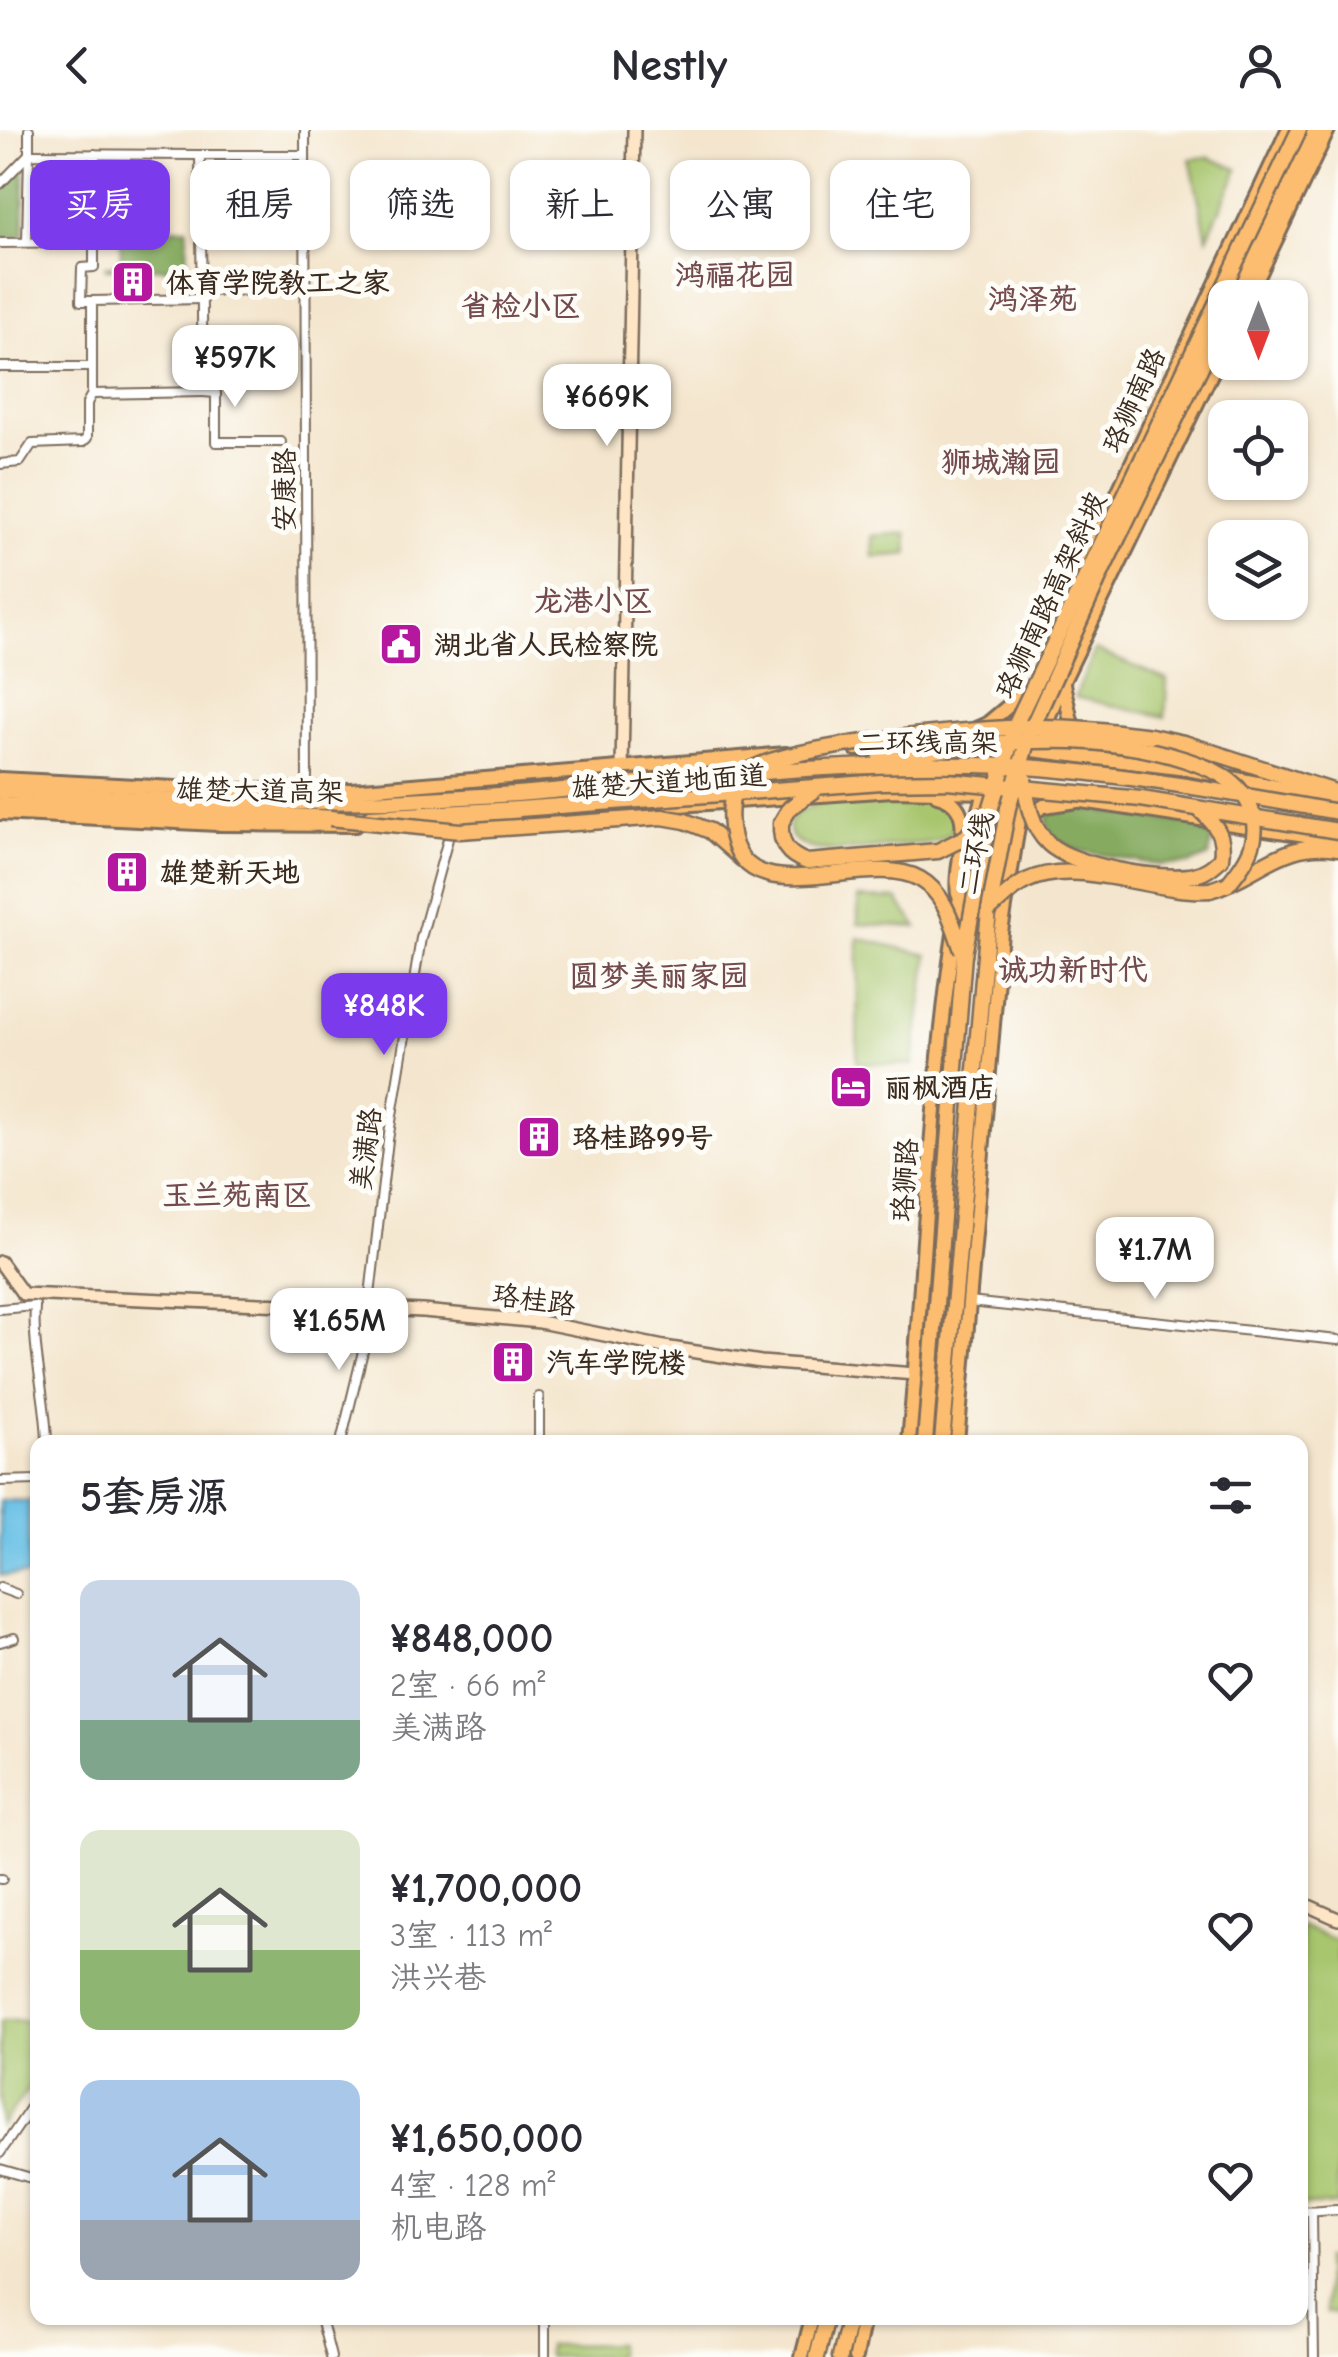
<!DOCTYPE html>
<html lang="zh">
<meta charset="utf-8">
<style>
:root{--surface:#fff;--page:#f2f2f3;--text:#2b2b33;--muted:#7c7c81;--accent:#7c3aed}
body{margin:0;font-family:"Comic Neue","LXGW WenKai TC",sans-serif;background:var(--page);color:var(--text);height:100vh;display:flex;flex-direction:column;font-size:38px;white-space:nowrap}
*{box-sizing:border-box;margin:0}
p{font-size:32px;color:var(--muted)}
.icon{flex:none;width:55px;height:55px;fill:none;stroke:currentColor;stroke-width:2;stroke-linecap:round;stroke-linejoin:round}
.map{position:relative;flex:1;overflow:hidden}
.drawer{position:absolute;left:30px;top:1305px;width:1278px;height:890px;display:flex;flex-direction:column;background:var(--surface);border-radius:20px;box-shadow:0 2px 8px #0004}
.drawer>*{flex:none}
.banner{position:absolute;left:30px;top:30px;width:1280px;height:90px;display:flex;gap:20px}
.needle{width:65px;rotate:180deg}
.buttons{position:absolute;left:1208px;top:150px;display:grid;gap:20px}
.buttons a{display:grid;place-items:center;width:100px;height:100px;border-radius:20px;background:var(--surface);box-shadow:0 2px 8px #0004;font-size:50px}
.price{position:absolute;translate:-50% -85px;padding:0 22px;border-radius:20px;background:#fff;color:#222;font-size:32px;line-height:65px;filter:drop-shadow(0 2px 5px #0008)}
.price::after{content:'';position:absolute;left:50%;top:60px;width:30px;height:22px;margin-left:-15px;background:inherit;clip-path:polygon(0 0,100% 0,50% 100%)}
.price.on{background:var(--accent);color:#fff}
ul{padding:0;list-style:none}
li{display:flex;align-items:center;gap:30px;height:250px;padding:0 50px}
li span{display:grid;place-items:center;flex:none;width:280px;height:200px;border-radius:20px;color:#555}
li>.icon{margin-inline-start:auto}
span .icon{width:120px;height:120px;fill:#fffc;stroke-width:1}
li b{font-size:42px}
h2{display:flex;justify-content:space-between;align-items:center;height:120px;padding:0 50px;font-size:42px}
.tag{padding:0 35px;border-radius:20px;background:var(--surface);box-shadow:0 2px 8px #0004;font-size:35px;line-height:90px}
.tag.on{background:var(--accent);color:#fff}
header{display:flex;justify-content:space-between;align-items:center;height:130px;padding:0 50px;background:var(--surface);font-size:45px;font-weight:700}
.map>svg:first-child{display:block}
</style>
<header><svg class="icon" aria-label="back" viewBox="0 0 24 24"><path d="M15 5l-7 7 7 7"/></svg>Nestly<svg class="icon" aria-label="person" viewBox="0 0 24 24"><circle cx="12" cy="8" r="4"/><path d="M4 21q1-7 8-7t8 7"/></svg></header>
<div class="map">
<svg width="1338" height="2227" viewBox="0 0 1338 2227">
<rect width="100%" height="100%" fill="#fdfcf7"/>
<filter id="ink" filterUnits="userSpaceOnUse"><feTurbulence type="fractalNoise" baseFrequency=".01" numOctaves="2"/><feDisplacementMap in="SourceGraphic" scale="20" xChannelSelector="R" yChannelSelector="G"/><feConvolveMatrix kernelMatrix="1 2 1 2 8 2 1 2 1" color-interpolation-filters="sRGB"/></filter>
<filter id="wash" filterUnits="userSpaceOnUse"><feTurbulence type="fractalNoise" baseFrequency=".0048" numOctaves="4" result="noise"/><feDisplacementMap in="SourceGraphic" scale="40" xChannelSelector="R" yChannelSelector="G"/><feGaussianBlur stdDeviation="2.25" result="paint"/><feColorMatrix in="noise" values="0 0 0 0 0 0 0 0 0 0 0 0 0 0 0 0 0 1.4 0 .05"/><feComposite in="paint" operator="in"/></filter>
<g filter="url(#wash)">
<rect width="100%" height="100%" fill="#f4e6ce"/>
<g fill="#a8c66e" stroke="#727846" stroke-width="2.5">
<path d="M 1207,27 L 1238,39 L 1207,108 L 1190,29 Z"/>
<rect x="207" y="32" width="67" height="48"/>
<path d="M 33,34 L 82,35 L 82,106 L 31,106 Z"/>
<path d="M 907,403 L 908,424 L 873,427 L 872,406 Z"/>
<path d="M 1095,520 L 1167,550 L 1165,587 L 1075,567 Z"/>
<path d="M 865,667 C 886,667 952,660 955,691 C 956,704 943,708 933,712 C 903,714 834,726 808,717 C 801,715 793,710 790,703 C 779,673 848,670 865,667 Z"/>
<path d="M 858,768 L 897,769 L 917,797 L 858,794 Z"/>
<path d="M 858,808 L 928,825 L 913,935 L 857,933 Z"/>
<path d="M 1300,1796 L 1338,1811 L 1338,2075 L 1300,2075 Z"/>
<path d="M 0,1891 L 38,1891 L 37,1948 L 0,1996 Z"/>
<path d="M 1324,2128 L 1338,2128 L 1338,2183 L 1326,2183 Z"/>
<path d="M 617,2214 L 617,2227 L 548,2227 L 548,2215 Z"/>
</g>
<g fill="#86ab61" stroke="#606a40" stroke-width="2.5">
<path d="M 24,42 L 24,106 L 0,109 L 0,61 L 18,43 Z"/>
<path d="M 187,98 L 188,165 L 174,165 L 173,138 L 106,139 L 106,136 L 121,135 L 120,99 Z"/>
<path d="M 1083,679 L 1190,693 L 1212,707 L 1209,726 L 1190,734 L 1159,735 L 1075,720 L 1053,706 L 1046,692 L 1050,683 Z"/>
</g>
<path fill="#68c0e5" stroke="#527582" stroke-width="2.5" d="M 0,1370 L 29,1371 L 29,1445 L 0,1445 Z"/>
</g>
<g filter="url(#ink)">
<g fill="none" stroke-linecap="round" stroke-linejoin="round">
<g stroke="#7c6c5c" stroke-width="12">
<g id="street">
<path d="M 305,0 L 307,661"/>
<path d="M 200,25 L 305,25"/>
<path d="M 0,54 L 29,24 L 29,0"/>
<path d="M 0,113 L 94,112 L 94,24"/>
<path d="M 203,161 L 284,160"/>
<path d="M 92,171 L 81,171 L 82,138 L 94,137 L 94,112"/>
<path d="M 0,237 L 92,237 L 92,264"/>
<path d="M 92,237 L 92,171 L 203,169"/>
<path d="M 203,262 L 216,263 L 216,312 L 281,312"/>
<path d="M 0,334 L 20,332 L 32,314 L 83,312 L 87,308 L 87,273 L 92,264 L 203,262 L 200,25 L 29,24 L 27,112"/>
<path d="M 969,1172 L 1338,1210"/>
<path d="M 35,1176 C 32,1222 46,1267 47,1312"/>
<path d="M 0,1179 L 35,1176"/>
<path d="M 539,1267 L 539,1312"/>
<path d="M 341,1312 L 364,1217 L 388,1010 L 421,808 L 451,698"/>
<path d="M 0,1351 L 38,1350"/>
<path d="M 0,1458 L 16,1464"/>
<path d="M 0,1512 L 14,1508"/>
<path d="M 0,1749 L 2,1749"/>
<path d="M 0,2023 L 38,1967"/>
<path d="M 0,2039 L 38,2050"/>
<path d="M 1300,2081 C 1313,2083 1324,2080 1338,2080"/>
<path d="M 1312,2084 L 1314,2227"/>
<path d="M 321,2188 L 331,2227"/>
<path d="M 545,2188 L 545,2227"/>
</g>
</g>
<g stroke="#7c6c5c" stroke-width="16">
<g id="secondary">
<path d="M 622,639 L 634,0"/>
<path d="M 0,1132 L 23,1164 L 423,1181 L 540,1192 L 664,1217 L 761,1232 L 915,1244"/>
<path d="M 1300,1772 L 1338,1789"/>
</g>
</g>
<g stroke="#7c6c5c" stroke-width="18">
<g id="primary">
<path d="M 1248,168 L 1328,0"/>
<path d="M 1077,450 L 1288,0"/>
<path d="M 1063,554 L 1071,591 L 1080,605"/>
<path d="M 941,614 L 987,594 L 1023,564"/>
<path d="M 1015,618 L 1187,639 L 1338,669"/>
<path d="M 856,619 L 940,614"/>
<path d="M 1035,620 L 1063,551 L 1225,215"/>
<path d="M 0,649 L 214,660 L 351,660 L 786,624"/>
<path d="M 937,665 C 983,676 952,731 958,764"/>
<path d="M 1069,669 L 1338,710"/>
<path d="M 0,683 L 217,694 L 355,695"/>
<path d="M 1026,687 L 1044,676 L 1077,671"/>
<path d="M 425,693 L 892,660 L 989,662"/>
<path d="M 909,1312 C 921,1181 926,1048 940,917 C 951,811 965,703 1006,604"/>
<path d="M 957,1312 L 1001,802 L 1024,659"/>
<path d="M 802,2227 L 812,2188"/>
<path d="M 856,2227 L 864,2188"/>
</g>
</g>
<g stroke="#7c6c5c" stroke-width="19">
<g id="highway">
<path d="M 1234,168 L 1316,0"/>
<path d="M 1151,606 L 1184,613 L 1338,663"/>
<path d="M 0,661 L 214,673 L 390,671 L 517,664"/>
<path d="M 0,675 L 339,688"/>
<path d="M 370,687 L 519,679"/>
<path d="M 710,701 L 742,729"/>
<path d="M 1210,760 C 1260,745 1280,710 1338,718"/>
<path d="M 925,1312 L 964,825"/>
<path d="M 942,1312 L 989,780"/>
<path d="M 817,2227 L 827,2188"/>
<path d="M 840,2227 L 850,2188"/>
</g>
</g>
<use href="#street" stroke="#fff" stroke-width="8"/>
<use href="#secondary" stroke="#fee5c5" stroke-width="11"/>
<use href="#primary" stroke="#fcbd6f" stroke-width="12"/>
<use href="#highway" stroke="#fcbd6f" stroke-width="14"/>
<g stroke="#7c6c5c" stroke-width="19" stroke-linecap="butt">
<g id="highway-bridge">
<path d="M 880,629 C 982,613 1085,597 1186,630 C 1210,638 1236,648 1248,672 C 1264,706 1249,729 1227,755"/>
<path d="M 1024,649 C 1027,672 1031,697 1049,714 C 1073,736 1162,752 1194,745 C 1205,743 1212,737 1221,729 C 1225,705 1216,695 1199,679"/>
<path d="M 815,660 L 790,678 L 781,693 C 780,714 787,725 807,732 L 938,721 L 966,707 L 987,682"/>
<path d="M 517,664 C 680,650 845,629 1008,636 C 1118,642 1230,663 1338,682"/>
<path d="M 519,679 L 881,652 L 947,651 L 1141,669 L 1338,701"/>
<path d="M 330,688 L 460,701 L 662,687 L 685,691 L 710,701"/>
<path d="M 989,780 L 1008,678 L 1030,602 L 1104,437 L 1225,187"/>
<path d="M 989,780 C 1001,770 1012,758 1026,751 C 1077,726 1154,764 1210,760"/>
<path d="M 962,820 C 953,795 945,763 920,749 C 866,718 741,791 731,697 C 729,680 731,659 742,646 C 767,615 983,598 1030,597 C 1071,596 1111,601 1151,606"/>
<path d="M 964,825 L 991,677 L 1018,589 L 1299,0"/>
</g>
</g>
<use href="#highway-bridge" stroke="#fcbd6f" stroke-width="14"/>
</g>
</g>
<defs>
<g id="building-square" transform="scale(2.25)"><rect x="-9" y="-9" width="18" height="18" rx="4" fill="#b5179e" stroke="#fdfcf7"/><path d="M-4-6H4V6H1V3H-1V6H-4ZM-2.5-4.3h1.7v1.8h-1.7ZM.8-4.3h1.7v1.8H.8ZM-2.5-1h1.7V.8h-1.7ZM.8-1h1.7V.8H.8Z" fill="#fff"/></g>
<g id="civic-square" transform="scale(2.25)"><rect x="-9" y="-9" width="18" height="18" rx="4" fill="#b5179e" stroke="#fdfcf7"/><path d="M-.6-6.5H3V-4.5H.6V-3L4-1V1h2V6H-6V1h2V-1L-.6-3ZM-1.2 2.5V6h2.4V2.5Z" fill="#fff"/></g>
<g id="hotel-square" transform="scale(2.25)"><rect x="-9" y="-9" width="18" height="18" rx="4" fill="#b5179e" stroke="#fdfcf7"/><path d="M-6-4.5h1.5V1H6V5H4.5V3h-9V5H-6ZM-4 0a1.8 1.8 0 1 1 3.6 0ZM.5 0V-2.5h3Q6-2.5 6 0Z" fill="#fff"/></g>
</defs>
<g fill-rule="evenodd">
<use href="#building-square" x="133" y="152"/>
<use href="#civic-square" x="401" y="514"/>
<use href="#building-square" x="127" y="742"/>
<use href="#hotel-square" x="851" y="957"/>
<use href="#building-square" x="539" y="1007"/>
<use href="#building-square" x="513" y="1232"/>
</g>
<g text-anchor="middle" stroke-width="10" stroke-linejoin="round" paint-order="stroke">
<g font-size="28" font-weight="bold" fill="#3b2a1e" stroke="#fdfcf7" text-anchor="start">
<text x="166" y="162">体育学院教工之家</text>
<text x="434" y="524">湖北省人民检察院</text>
<text x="160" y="752">雄楚新天地</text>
<text x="884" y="967">丽枫酒店</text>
<text x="572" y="1017">珞桂路99号</text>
<text x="546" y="1242">汽车学院楼</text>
</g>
<g font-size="28" fill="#3b2a1e" stroke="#fdfcf7">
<text transform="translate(1133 270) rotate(-65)" y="10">珞狮南路</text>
<text transform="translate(284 360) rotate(-90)" y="10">安康路</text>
<text transform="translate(1050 465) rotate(-65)" y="10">珞狮南路高架斜坡</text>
<text x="928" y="622">二环线高架</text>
<text transform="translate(669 651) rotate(-4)" y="10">雄楚大道地面道</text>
<text transform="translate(260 660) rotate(1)" y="10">雄楚大道高架</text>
<text transform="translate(975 723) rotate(-79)" y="10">二环线</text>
<text transform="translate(365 1019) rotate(-82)" y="10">美满路</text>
<text transform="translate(904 1050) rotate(-86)" y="10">珞狮路</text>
<text transform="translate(534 1169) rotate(8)" y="10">珞桂路</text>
</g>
<g font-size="30" font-weight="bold" fill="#734b4e" stroke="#fdfcf7">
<text x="735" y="155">鸿福花园</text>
<text x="1033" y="179">鸿泽苑</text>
<text x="521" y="186">省检小区</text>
<text x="1001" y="342">狮城瀚园</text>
<text x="593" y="481">龙港小区</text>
<text x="1073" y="850">诚功新时代</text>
<text x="659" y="856">圆梦美丽家园</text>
<text x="237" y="1075">玉兰苑南区</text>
</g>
</g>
</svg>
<div class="buttons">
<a><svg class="needle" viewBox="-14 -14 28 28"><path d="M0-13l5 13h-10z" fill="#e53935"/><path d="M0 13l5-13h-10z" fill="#7c7c81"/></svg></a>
<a><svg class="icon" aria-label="locate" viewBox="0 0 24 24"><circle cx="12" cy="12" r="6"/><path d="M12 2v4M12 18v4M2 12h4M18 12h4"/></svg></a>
<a><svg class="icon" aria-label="layers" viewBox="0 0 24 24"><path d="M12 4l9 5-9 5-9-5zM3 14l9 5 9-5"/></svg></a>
</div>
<b class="price" style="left:235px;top:280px">¥597K</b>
<b class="price" style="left:607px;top:319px">¥669K</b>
<b class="price on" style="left:384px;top:928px">¥848K</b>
<b class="price" style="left:1155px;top:1172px">¥1.7M</b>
<b class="price" style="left:339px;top:1243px">¥1.65M</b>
<div class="banner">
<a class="tag on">买房</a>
<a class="tag">租房</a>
<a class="tag">筛选</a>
<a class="tag">新上</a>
<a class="tag">公寓</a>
<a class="tag">住宅</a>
</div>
<section class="drawer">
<h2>5套房源<svg class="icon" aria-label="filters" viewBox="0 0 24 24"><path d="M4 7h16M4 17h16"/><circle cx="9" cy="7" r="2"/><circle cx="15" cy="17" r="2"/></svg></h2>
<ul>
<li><span style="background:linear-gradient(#c9d6e8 70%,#7fa58c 0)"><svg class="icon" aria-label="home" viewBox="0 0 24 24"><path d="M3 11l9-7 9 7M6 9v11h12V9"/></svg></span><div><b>¥848,000</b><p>2室 · 66 m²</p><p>美满路</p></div><svg class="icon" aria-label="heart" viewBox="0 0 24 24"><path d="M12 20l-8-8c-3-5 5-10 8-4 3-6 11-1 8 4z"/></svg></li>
<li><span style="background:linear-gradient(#dfe7d0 60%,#8fb573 0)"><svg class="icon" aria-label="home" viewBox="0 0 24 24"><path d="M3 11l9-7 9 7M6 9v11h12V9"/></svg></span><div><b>¥1,700,000</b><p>3室 · 113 m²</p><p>洪兴巷</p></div><svg class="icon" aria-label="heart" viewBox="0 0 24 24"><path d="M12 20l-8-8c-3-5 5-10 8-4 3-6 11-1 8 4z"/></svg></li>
<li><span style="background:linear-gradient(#a9c7e8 70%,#9aa5b1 0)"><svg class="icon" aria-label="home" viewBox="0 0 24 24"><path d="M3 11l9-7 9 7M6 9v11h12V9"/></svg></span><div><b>¥1,650,000</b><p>4室 · 128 m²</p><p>机电路</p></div><svg class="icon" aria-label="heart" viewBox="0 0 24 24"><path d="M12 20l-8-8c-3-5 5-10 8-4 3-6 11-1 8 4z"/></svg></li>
</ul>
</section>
</div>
